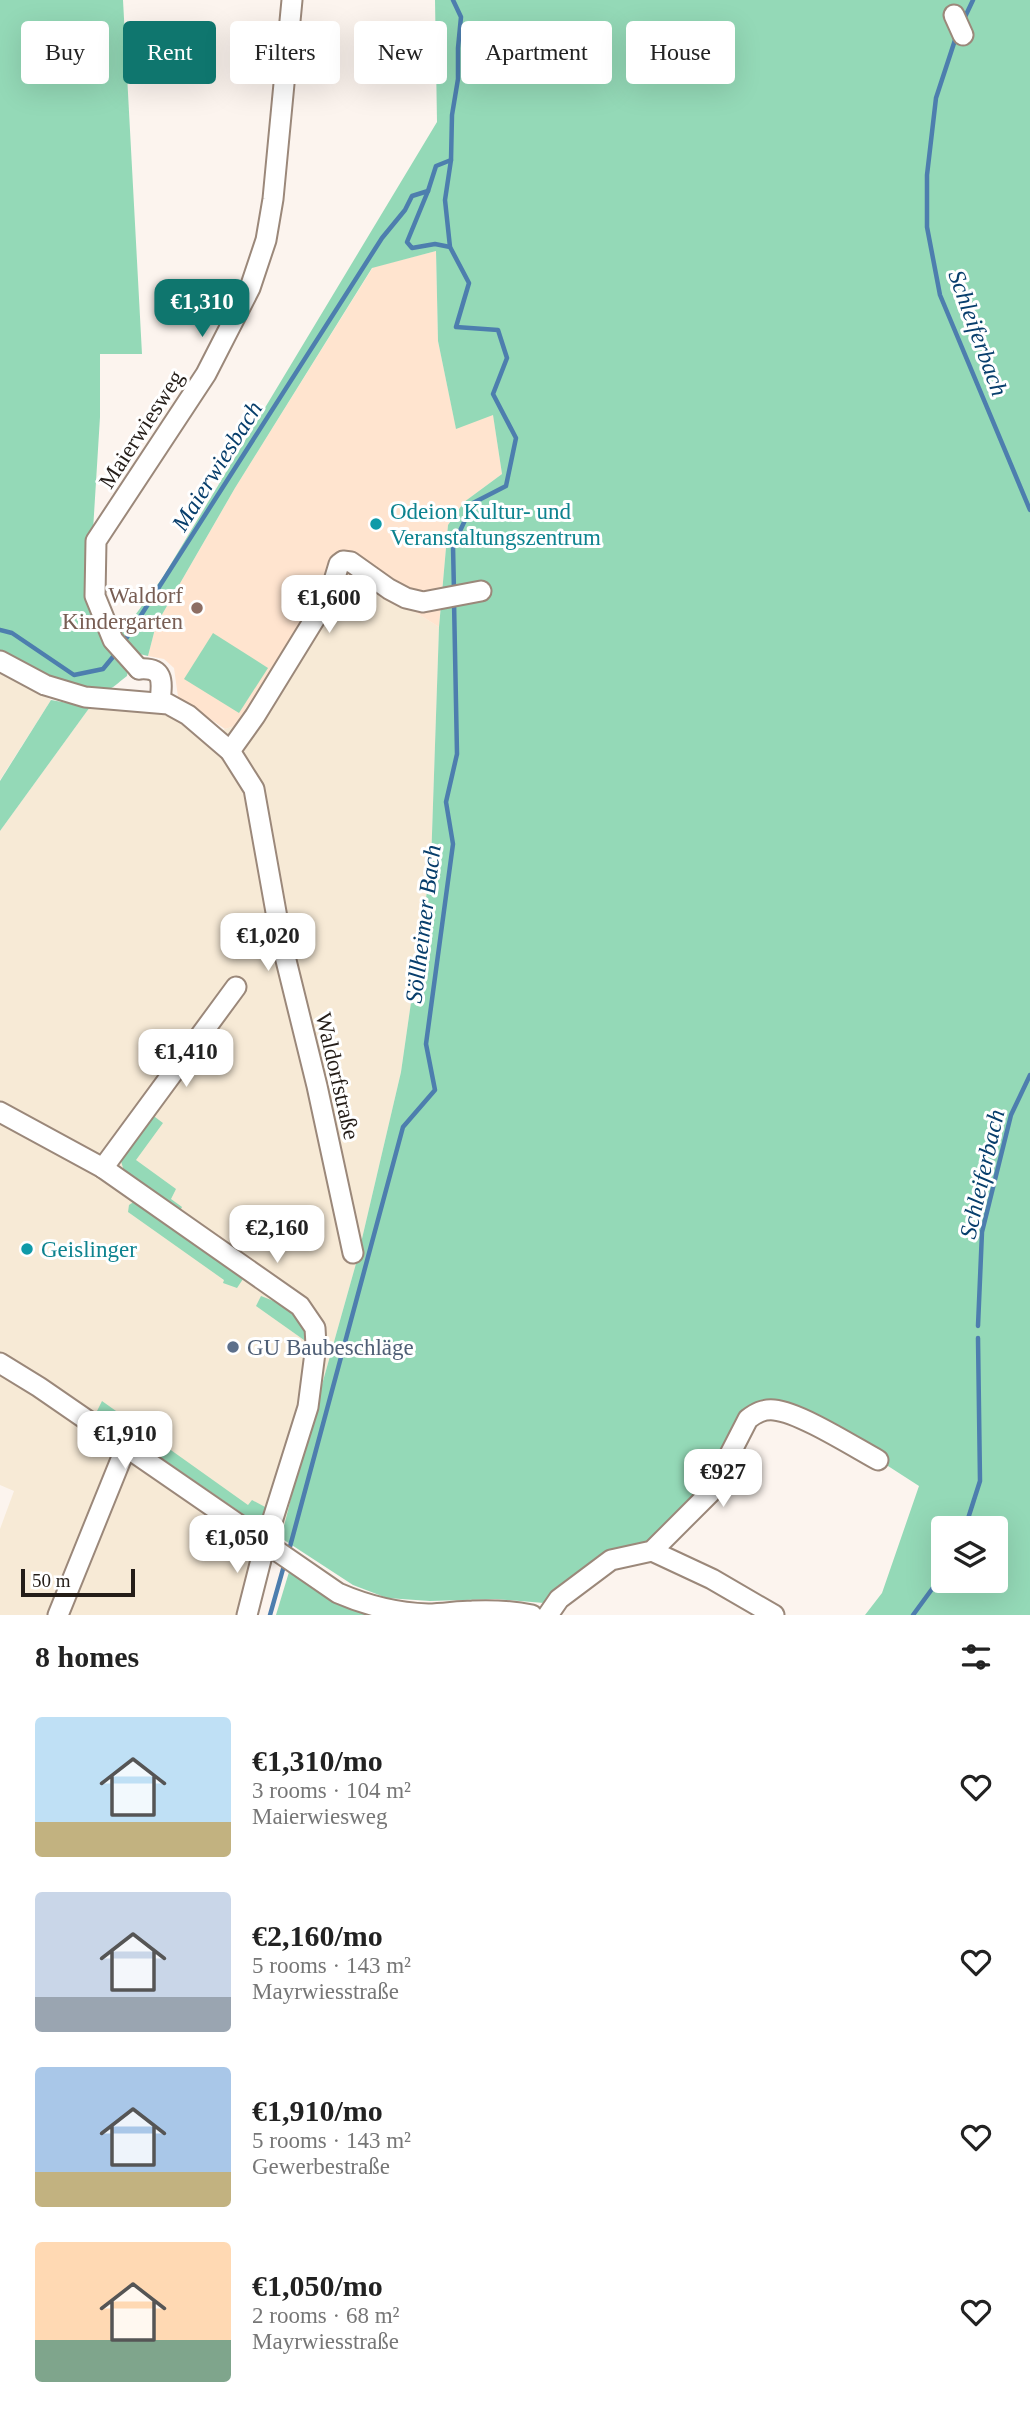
<!DOCTYPE html>
<meta charset="utf-8">
<style>
:root{--surface:#fff;--page:#f6f6f6;--text:#222;--muted:#767676;--accent:#0f766e}
body{margin:0;font-family:"Times New Roman",serif;background:var(--page);color:var(--text);height:100vh;display:flex;flex-direction:column;font-size:26px;white-space:nowrap}
*{box-sizing:border-box;margin:0}
p{font-size:23px;color:var(--muted)}
.icon{flex:none;width:38px;height:38px;fill:none;stroke:currentColor;stroke-width:2;stroke-linecap:round;stroke-linejoin:round}
.map{position:relative;height:1615px;overflow:hidden}
.side{display:flex;flex-direction:column;background:var(--surface);flex:1}
.side>*{flex:none}
.top-card{position:absolute;left:21px;top:21px;width:989px;height:63px;display:flex;gap:14px}
.tools{position:absolute;left:931px;top:1516px;display:grid;gap:14px}
.tools a{display:grid;place-items:center;width:77px;height:77px;border-radius:7px;background:var(--surface);box-shadow:0 7px 28px #0002;font-size:35px}
.scale{position:absolute;left:21px;bottom:18px;width:114px;box-sizing:border-box;padding-left:7px;border:4px solid #241d18;border-top:0;font-size:19px;line-height:24px;white-space:nowrap;color:#241d18;-webkit-text-stroke:5px #fff;paint-order:stroke}
.price{position:absolute;translate:-50% -60px;padding:0 16px;border-radius:14px;background:#fff;color:#222;font-size:23px;line-height:46px;filter:drop-shadow(0 2px 4px #0008)}
.price::after{content:'';position:absolute;left:50%;top:42px;width:21px;height:16px;margin-left:-10px;background:inherit;clip-path:polygon(0 0,100% 0,50% 100%)}
.price.current{background:var(--accent);color:#fff}
ul{padding:0;list-style:none}
li{display:flex;align-items:center;gap:21px;height:175px;padding:0 35px}
li span{display:grid;place-items:center;flex:none;width:196px;height:140px;border-radius:7px;color:#555}
li>.icon{margin-inline-start:auto}
span .icon{width:84px;height:84px;fill:#fffc;stroke-width:1}
li b{font-size:30px}
h2{display:flex;justify-content:space-between;align-items:center;height:84px;padding:0 35px;font-size:30px}
.pill{padding:0 24px;border-radius:7px;background:var(--surface);box-shadow:0 7px 28px #0002;font-size:24px;line-height:63px}
.pill.current{background:var(--accent);color:#fff}
.map>svg:first-child{display:block}
</style>
<div class="map">
<svg width="1030" height="1615" viewBox="0 0 1030 1615">
<rect width="100%" height="100%" fill="#fcf4ee"/>
<g fill="#f7ead6">
<path d="M 353,573 L 439,627 L 431,863 L 401,1072 L 357,1260 L 298,1470 L 281,1538 L 271,1565 L 258,1615 L 0,1615 L 0,1529 L 14,1491 L 0,1485 L 0,831 L 90,707 L 163,710 L 190,727 L 203,742 L 225,729 L 241,724 L 329,585 Z"/>
<path d="M 0,670 L 51,700 L 0,780 Z"/>
</g>
<path fill="#ffe4cf" d="M 436,251 L 438,341 L 456,428 L 493,414 L 502,474 L 464,502 L 448,525 L 439,627 L 353,573 L 329,585 L 241,724 L 225,729 L 178,697 L 174,668 L 164,659 L 148,656 L 156,625 L 235,488 L 373,267 Z"/>
<g fill="#94d9b7" fill-rule="evenodd">
<path d="M 0,0 L 123,0 L 142,354 L 100,354 L 100,417 L 89,595 L 114,644 L 163,577 L 437,122 L 435,0 L 1030,0 L 1030,1615 L 865,1615 L 882,1593 L 919,1486 L 888,1466 L 875,1453 L 757,1408 L 717,1475 L 648,1548 L 544,1603 L 495,1599 L 430,1601 L 387,1598 L 353,1585 L 281,1538 L 298,1470 L 357,1260 L 401,1072 L 431,863 L 439,627 L 448,525 L 464,502 L 502,474 L 493,415 L 456,429 L 438,341 L 436,251 L 372,268 L 235,488 L 156,625 L 148,656 L 131,652 L 127,676 C 121,680 115,687 109,689 C 80,697 25,665 0,652 ZM 943,1528 L 996,1528 L 996,1580 L 943,1580 Z"/>
<path d="M 213,633 L 268,668 L 239,713 L 184,679 Z"/>
<path d="M 51,700 L 90,707 L 0,831 L 0,781 Z"/>
<path d="M 151,1114 L 163,1123 L 136,1160 L 176,1189 L 171,1199 L 182,1207 L 180,1211 L 124,1171 L 120,1158 Z"/>
<path d="M 135,1201 L 230,1269 L 245,1276 L 237,1288 L 223,1283 L 224,1280 L 128,1212 L 129,1205 Z"/>
<path d="M 261,1296 C 286,1305 298,1316 309,1339 L 304,1340 L 256,1306 Z"/>
<path d="M 102,1401 L 248,1505 L 252,1500 L 267,1508 L 260,1521 L 255,1522 L 96,1413 Z"/>
<path d="M 289,1572 L 338,1603 L 373,1615 L 276,1615 Z"/>
</g>
<g fill="none" stroke-linecap="round" stroke-linejoin="round">
<g stroke="#4d7eae" stroke-width="4.5">
<path d="M 453,0 L 461,17 L 458,48 L 458,79 L 452,115 L 451,160 L 445,200 L 450,247 L 469,283 L 456,327 L 498,330 L 507,358 L 493,394 L 516,438 L 506,486 L 473,503 L 453,546 L 454,592"/>
<path d="M 964,19 L 973,0"/>
<path d="M 956,37 L 936,98 L 927,175 L 927,227 L 940,295 L 1030,510"/>
<path d="M 450,247 L 435,244 L 412,248 L 407,242 L 428,191 L 436,166 L 451,160"/>
<path d="M 0,630 L 12,633 L 74,675 L 103,669 L 117,652"/>
<path d="M 122,645 L 382,238 L 405,210 L 412,196 L 428,191"/>
<path d="M 978,1326 L 982,1232 L 1011,1115 L 1030,1075"/>
<path d="M 965,1528 L 980,1481 L 978,1338"/>
<path d="M 288,1554 L 403,1127 L 435,1090 L 426,1044 L 453,844 L 446,802 L 457,754 L 454,601"/>
<path d="M 270,1615 L 285,1562"/>
<path d="M 913,1615 L 943,1574"/>
</g>
<g stroke="#9b887a" stroke-width="23">
<g id="minor">
<path d="M 954,15 L 963,35"/>
<path d="M 0,661 L 45,685 L 85,697 L 168,704 L 188,715 L 230,751 L 254,789 L 281,940 L 317,1086 L 353,1253"/>
<path d="M 139,669 L 113,640 L 95,596 L 96,541 L 206,374 L 250,288 L 266,240 L 273,199 L 292,0"/>
<path d="M 139,669 C 165,667 162,682 160,702"/>
<path d="M 230,751 L 255,716 L 330,594 L 339,564 L 343,561 L 351,562 L 389,589 L 406,598 L 423,602 L 481,591"/>
<path d="M 0,1112 L 103,1168 L 300,1306 L 315,1328 L 316,1345 L 308,1407 L 265,1544 L 247,1615"/>
<path d="M 103,1168 L 236,987"/>
<path d="M 0,1363 L 39,1387 L 338,1593 C 368,1606 396,1613 428,1614 C 443,1614 458,1611 472,1611 C 493,1610 512,1611 532,1615"/>
<path d="M 652,1551 L 712,1579 L 774,1615"/>
<path d="M 58,1615 L 126,1447"/>
<path d="M 548,1615 L 559,1599 L 611,1560 L 652,1551 L 710,1493 L 748,1419 C 756,1413 763,1409 774,1410 C 799,1412 854,1447 878,1460"/>
</g>
</g>
<use href="#minor" stroke="#fff" stroke-width="19"/>
</g>
<g fill="#0f9aa8" stroke="#fff" stroke-width="2.5">
<circle cx="376" cy="524" r="7"/>
<circle cx="27" cy="1249" r="7"/>
</g>
<circle fill="#8d6e63" stroke="#fff" stroke-width="2.5" cx="197" cy="608" r="7"/>
<circle fill="#5c6f8a" stroke="#fff" stroke-width="2.5" cx="233" cy="1347" r="7"/>
<g text-anchor="middle" stroke-width="6" stroke-linejoin="round" paint-order="stroke">
<g font-size="23" fill="#241d18" stroke="#fff">
<text transform="translate(141 429) rotate(-57)" y="8">Maierwiesweg</text>
<text transform="translate(338 1076) rotate(77)" y="8">Waldorfstraße</text>
</g>
<g font-size="23" fill="#0d838f" stroke="#fff" text-anchor="start">
<text x="390" y="519">Odeion Kultur- und<tspan x="390" dy="26">Veranstaltungszentrum</tspan></text>
<text x="41" y="1257">Geislinger</text>
</g>
<g font-size="23" fill="#785e54" stroke="#fff" text-anchor="end">
<text x="183" y="603">Waldorf<tspan x="183" dy="26">Kindergarten</tspan></text>
</g>
<g font-size="23" fill="#4e5e75" stroke="#fff" text-anchor="start">
<text x="247" y="1355">GU Baubeschläge</text>
</g>
<g font-size="24" font-style="italic" fill="#073e6c" stroke="#fff">
<text transform="translate(978 333) rotate(70)" y="8">Schleiferbach</text>
<text transform="translate(217 466) rotate(-58)" y="8">Maierwiesbach</text>
<text transform="translate(423 924) rotate(-83)" y="8">Söllheimer Bach</text>
<text transform="translate(982 1174) rotate(-77)" y="8">Schleiferbach</text>
</g>
</g>
</svg>
<div class="tools">
<a><svg class="icon" aria-label="layers" viewBox="0 0 24 24"><path d="M12 4l9 5-9 5-9-5zM3 14l9 5 9-5"/></svg></a>
</div>
<div class="scale">50 m</div>
<b class="price current" style="left:202px;top:339px">€1,310</b>
<b class="price" style="left:329px;top:635px">€1,600</b>
<b class="price" style="left:268px;top:973px">€1,020</b>
<b class="price" style="left:186px;top:1089px">€1,410</b>
<b class="price" style="left:277px;top:1265px">€2,160</b>
<b class="price" style="left:125px;top:1471px">€1,910</b>
<b class="price" style="left:723px;top:1509px">€927</b>
<b class="price" style="left:237px;top:1575px">€1,050</b>
<div class="top-card">
<a class="pill">Buy</a>
<a class="pill current">Rent</a>
<a class="pill">Filters</a>
<a class="pill">New</a>
<a class="pill">Apartment</a>
<a class="pill">House</a>
</div>
</div>
<section class="side">
<h2>8 homes<svg class="icon" aria-label="filters" viewBox="0 0 24 24"><path d="M4 7h16M4 17h16"/><circle cx="9" cy="7" r="2"/><circle cx="15" cy="17" r="2"/></svg></h2>
<ul>
<li><span style="background:linear-gradient(#bfe0f5 75%,#c2b280 0)"><svg class="icon" aria-label="home" viewBox="0 0 24 24"><path d="M3 11l9-7 9 7M6 9v11h12V9"/></svg></span><div><b>€1,310/mo</b><p>3 rooms · 104 m²</p><p>Maierwiesweg</p></div><svg class="icon" aria-label="heart" viewBox="0 0 24 24"><path d="M12 20l-8-8c-3-5 5-10 8-4 3-6 11-1 8 4z"/></svg></li>
<li><span style="background:linear-gradient(#c9d6e8 75%,#9aa5b1 0)"><svg class="icon" aria-label="home" viewBox="0 0 24 24"><path d="M3 11l9-7 9 7M6 9v11h12V9"/></svg></span><div><b>€2,160/mo</b><p>5 rooms · 143 m²</p><p>Mayrwiesstraße</p></div><svg class="icon" aria-label="heart" viewBox="0 0 24 24"><path d="M12 20l-8-8c-3-5 5-10 8-4 3-6 11-1 8 4z"/></svg></li>
<li><span style="background:linear-gradient(#a9c7e8 75%,#c2b280 0)"><svg class="icon" aria-label="home" viewBox="0 0 24 24"><path d="M3 11l9-7 9 7M6 9v11h12V9"/></svg></span><div><b>€1,910/mo</b><p>5 rooms · 143 m²</p><p>Gewerbestraße</p></div><svg class="icon" aria-label="heart" viewBox="0 0 24 24"><path d="M12 20l-8-8c-3-5 5-10 8-4 3-6 11-1 8 4z"/></svg></li>
<li><span style="background:linear-gradient(#ffd9b3 70%,#7fa58c 0)"><svg class="icon" aria-label="home" viewBox="0 0 24 24"><path d="M3 11l9-7 9 7M6 9v11h12V9"/></svg></span><div><b>€1,050/mo</b><p>2 rooms · 68 m²</p><p>Mayrwiesstraße</p></div><svg class="icon" aria-label="heart" viewBox="0 0 24 24"><path d="M12 20l-8-8c-3-5 5-10 8-4 3-6 11-1 8 4z"/></svg></li>
</ul>
</section>
